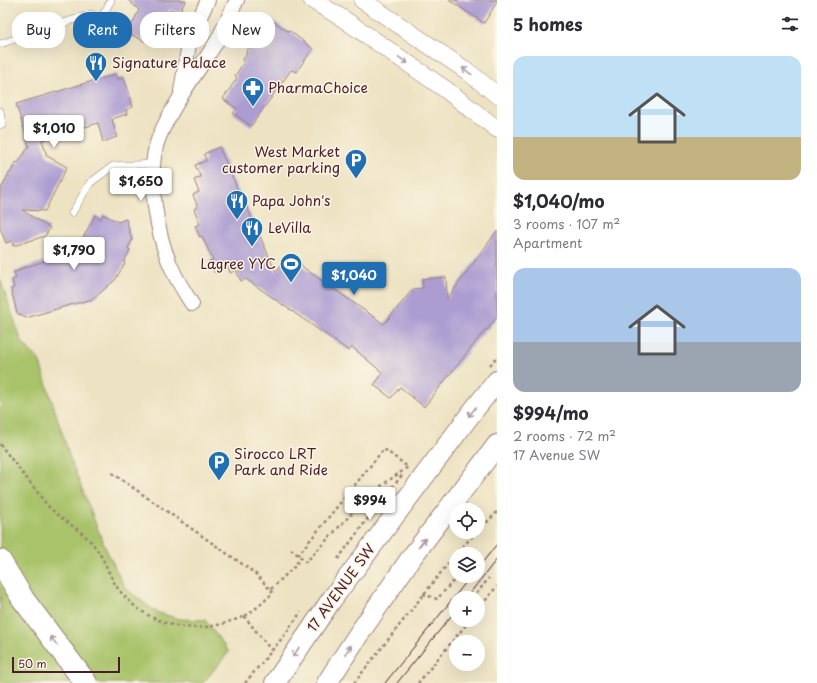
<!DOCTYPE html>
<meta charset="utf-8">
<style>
:root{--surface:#fff;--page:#f7f7f7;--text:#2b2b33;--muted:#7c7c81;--accent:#1f6fb2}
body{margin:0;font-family:"Playpen Sans",sans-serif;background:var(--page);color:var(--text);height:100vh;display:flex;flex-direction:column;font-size:15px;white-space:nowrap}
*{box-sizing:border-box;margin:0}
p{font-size:13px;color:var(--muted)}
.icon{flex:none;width:22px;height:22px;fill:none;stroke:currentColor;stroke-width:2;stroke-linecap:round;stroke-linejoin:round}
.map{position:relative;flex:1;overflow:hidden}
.drawer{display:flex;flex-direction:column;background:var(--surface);width:320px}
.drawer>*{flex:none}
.guide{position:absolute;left:12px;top:12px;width:380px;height:36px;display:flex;gap:8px}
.tools{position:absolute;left:449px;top:503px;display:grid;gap:8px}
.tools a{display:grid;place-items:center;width:36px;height:36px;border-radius:50%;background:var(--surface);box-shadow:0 4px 16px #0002;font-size:20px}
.scale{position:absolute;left:12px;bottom:10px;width:108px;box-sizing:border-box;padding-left:4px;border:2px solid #4a1f2b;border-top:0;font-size:11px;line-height:14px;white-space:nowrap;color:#4a1f2b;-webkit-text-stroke:3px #fcf5e5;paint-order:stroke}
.price{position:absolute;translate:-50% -34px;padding:0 9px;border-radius:4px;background:#fff;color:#222;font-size:13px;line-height:26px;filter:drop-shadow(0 1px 2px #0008)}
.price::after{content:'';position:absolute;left:50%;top:24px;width:12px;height:9px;margin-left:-6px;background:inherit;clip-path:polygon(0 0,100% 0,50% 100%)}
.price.selected{background:var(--accent);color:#fff}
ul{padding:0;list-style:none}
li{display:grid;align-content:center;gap:8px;height:212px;padding:0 16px}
li span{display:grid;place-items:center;height:124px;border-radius:12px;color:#555}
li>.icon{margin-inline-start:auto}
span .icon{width:72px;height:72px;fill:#fffc;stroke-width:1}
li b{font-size:17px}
h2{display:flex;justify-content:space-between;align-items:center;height:48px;padding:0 16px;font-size:17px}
.pill{padding:0 14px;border-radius:16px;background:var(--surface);box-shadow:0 4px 16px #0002;font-size:14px;line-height:36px}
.pill.selected{background:var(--accent);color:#fff}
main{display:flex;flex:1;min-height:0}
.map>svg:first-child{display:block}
</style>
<main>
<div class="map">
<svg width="497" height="683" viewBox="0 0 497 683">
<rect width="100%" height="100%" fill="#fcf5e5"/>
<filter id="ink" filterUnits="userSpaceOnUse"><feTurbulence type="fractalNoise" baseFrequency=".025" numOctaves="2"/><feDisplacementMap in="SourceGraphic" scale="8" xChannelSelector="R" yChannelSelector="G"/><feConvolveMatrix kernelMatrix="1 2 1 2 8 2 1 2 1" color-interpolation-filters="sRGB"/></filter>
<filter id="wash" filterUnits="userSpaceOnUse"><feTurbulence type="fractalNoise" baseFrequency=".012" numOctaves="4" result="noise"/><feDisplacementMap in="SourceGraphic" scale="16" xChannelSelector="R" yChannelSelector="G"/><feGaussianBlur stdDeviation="0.9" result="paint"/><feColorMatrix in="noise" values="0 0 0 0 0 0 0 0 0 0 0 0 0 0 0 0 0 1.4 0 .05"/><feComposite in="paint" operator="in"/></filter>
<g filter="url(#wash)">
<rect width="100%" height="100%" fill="#ede3c3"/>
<path fill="#a9c36a" stroke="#7a714a" d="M 0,279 L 22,342 L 39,360 L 70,458 L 104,545 L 125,588 L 156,612 L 179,619 L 205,620 L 229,652 L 203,683 L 0,683 Z"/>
<g id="blocks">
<g fill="#ab9cd2">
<path d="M 128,0 L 186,0 L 179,13 L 170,9 L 152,45 L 128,33 L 139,10 Z"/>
<path d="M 449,0 L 497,0 L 497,2 L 484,23 Z"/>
<path d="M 269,18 L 289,32 L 290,31 L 313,49 L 296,72 L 291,70 L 251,126 L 233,113 L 237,109 L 223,99 L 237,78 L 235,76 L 244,62 L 242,61 L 247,53 L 246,52 L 261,30 L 260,29 Z"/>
<path d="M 116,74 L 118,79 L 124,77 L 133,107 L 126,110 L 127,114 L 112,119 L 117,137 L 103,142 L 98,123 L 42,140 L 47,156 L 67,167 L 45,211 L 22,210 L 50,228 L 45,236 L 13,246 L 12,241 L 6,243 L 0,228 L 0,191 L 9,173 L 10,173 L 16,162 L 18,163 L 29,146 L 16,104 Z"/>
<path d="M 219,147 L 245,206 L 246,205 L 276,272 L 281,265 L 294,260 L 299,262 L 304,268 L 325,283 L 384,324 L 413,289 L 423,288 L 422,279 L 446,277 L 447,299 L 497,231 L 497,317 L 487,330 L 486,329 L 424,407 L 400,387 L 391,398 L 374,385 L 383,373 L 352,347 L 349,351 L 246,279 L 241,281 L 236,270 L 230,273 L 228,267 L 215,273 L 209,261 L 213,260 L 202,236 L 200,237 L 195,226 L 200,224 L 194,209 L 198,207 L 193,195 L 199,192 L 194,180 L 201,177 L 195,165 L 206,161 L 204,154 Z"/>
<path d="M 103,214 L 118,222 L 126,219 L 132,240 L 128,248 L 130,250 L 124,262 L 125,263 L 115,280 L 93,299 L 70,305 L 26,318 L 17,313 L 11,289 L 14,288 L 12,280 L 16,278 L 14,272 L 21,270 L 20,269 L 48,260 L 49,262 L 77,252 L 76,251 L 95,215 L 101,219 Z"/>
</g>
</g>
</g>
<g filter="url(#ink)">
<use href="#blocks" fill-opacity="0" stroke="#9c8177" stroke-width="1"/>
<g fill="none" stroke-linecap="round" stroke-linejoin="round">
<g stroke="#9c8177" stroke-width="8">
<g id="service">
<path d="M 96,29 L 111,0"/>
<path d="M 0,44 L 91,14"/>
<path d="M 0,111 L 2,125 L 0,125"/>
<path d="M 72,213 L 90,183 L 113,166 L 154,164"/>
</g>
</g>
<g stroke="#9c8177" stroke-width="16">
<g id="minor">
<path d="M 181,91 L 190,38 L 208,0"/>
<path d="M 192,304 C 186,294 179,284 174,273 C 157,239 145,172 159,137 C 174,102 197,73 217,41 C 224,28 230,13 237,0"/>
</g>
</g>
<g stroke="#9c8177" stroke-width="18">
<g id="tertiary">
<path d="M 312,0 L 342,18 L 445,89 L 497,129"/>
<path d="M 362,0 L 467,71 L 497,95"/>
</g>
</g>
<g stroke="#9c8177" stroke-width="22">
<g id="secondary">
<path d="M 275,683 L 332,599 L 473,411 L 497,381"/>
<path d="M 327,683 L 358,635 L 411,558 L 497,445"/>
</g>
</g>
<g stroke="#9c8177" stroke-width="24">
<path id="trunk" d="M 0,561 L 23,599 L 86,683"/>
</g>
<g stroke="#9c8177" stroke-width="2.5" stroke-dasharray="3 3" stroke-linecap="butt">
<path d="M 490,365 L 497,357"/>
<path d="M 0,444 C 11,459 23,474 35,489 C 40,495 45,503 50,508 C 63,521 80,529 92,543 C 105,558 108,575 119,590 C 145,623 188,636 228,622 C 233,620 240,619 245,616 C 255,610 264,601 273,593 L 257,575 L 245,566 L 112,473"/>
<path d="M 478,531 L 497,512"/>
<path d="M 291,549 L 306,562 L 371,493 L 408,467 L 384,449 L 298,555"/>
<path d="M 338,559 L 374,510 L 403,474"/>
<path d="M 271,589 L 294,567 L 301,557"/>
<path d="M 423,594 L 437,599 L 458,576"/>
<path d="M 473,598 L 489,578"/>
<path d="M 478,610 L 497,586"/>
<path d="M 244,616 L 271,650"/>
<path d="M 245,683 L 283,637 L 301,612"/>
<path d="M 354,683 L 457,552 L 477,532"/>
<path d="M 418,683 L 470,620"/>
</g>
<use href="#service" stroke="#fff" stroke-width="7"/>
<use href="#minor" stroke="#fff" stroke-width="14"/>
<use href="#tertiary" stroke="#fff" stroke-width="17"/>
<use href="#secondary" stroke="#fff" stroke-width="20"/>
<use href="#trunk" stroke="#fff" stroke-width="22"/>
<g stroke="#4a1f2b" stroke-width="1">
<path d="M 478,568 L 497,544"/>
<path d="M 466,598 L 497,559"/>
<path d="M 385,683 L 471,576"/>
<path d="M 397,683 L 456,610"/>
</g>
</g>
<defs><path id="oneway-shaft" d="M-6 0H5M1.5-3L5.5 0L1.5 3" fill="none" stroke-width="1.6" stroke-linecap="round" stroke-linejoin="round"/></defs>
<g stroke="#ae9aa0">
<use href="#oneway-shaft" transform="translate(403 60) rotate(35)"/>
<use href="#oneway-shaft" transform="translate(467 71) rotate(-144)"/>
<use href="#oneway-shaft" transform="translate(472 412) rotate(128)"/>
<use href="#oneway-shaft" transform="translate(422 543) rotate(-53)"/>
<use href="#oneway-shaft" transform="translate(54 641) rotate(-126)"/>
<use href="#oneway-shaft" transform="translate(348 650) rotate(-57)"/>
<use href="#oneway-shaft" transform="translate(296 652) rotate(124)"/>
</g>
</g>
<defs>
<g id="restaurant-pin" transform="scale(1.15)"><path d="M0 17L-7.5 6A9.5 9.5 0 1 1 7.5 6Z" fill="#1f6fb2" stroke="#fcf5e5"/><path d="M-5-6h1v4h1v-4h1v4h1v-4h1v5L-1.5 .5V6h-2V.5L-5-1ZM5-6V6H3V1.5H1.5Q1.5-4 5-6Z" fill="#fff"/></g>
<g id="pharmacy-pin" transform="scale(1.15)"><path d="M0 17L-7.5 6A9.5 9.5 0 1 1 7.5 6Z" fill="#1f6fb2" stroke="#fcf5e5"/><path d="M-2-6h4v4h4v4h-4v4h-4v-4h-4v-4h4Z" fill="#fff"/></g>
<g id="parking-pin" transform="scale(1.15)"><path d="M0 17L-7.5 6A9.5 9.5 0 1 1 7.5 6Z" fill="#1f6fb2" stroke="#fcf5e5"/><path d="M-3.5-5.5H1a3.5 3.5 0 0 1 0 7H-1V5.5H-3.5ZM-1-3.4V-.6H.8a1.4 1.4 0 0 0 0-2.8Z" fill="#fff"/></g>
<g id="stadium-pin" transform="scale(1.15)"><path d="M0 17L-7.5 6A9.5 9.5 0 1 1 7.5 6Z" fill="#1f6fb2" stroke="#fcf5e5"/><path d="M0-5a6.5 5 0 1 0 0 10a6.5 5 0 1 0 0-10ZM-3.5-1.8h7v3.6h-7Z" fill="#fff"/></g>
</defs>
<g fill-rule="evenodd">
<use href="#restaurant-pin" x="96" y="63"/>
<use href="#pharmacy-pin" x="253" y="88"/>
<use href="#parking-pin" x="356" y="160"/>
<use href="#restaurant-pin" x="237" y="201"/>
<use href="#restaurant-pin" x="252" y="228"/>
<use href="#stadium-pin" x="291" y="264"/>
<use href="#parking-pin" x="219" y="462"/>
</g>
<g text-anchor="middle" stroke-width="3" stroke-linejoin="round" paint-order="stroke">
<g font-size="14" fill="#4a1f2b" stroke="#fcf5e5" text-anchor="start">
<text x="112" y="68">Signature Palace</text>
<text x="268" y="93">PharmaChoice</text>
<text x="340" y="157" text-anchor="end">West Market<tspan x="340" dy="16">customer parking</tspan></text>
<text x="252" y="206">Papa John's</text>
<text x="268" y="233">LeVilla</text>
<text x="276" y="269" text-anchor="end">Lagree YYC</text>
<text x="234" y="459">Sirocco LRT<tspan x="234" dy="16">Park and Ride</tspan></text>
</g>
<g font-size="14" fill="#4a1f2b" stroke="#fcf5e5">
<text transform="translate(341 588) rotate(-54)" y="5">17 AVENUE SW</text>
</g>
</g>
</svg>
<div class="tools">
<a><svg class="icon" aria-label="locate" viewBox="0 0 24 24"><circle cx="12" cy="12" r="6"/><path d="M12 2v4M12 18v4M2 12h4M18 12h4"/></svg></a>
<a><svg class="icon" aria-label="layers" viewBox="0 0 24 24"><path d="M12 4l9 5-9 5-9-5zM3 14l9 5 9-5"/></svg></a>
<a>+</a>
<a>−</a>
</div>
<div class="scale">50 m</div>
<b class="price" style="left:54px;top:149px">$1,010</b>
<b class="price" style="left:141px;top:202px">$1,650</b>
<b class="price" style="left:74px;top:271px">$1,790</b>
<b class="price selected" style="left:354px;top:296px">$1,040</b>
<b class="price" style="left:370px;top:521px">$994</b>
<div class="guide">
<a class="pill">Buy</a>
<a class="pill selected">Rent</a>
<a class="pill">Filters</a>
<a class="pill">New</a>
</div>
</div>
<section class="drawer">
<h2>5 homes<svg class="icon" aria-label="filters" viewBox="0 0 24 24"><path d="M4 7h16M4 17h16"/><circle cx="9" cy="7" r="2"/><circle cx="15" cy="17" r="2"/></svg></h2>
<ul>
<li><span style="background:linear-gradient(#bfe0f5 65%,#c2b280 0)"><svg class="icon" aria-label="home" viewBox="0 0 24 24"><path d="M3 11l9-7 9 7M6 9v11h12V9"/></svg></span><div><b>$1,040/mo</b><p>3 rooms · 107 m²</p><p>Apartment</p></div></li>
<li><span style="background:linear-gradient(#a9c7e8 60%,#9aa5b1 0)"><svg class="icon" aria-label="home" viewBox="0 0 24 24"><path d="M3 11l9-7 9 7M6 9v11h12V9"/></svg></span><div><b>$994/mo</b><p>2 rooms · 72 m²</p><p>17 Avenue SW</p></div></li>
</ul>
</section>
</main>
